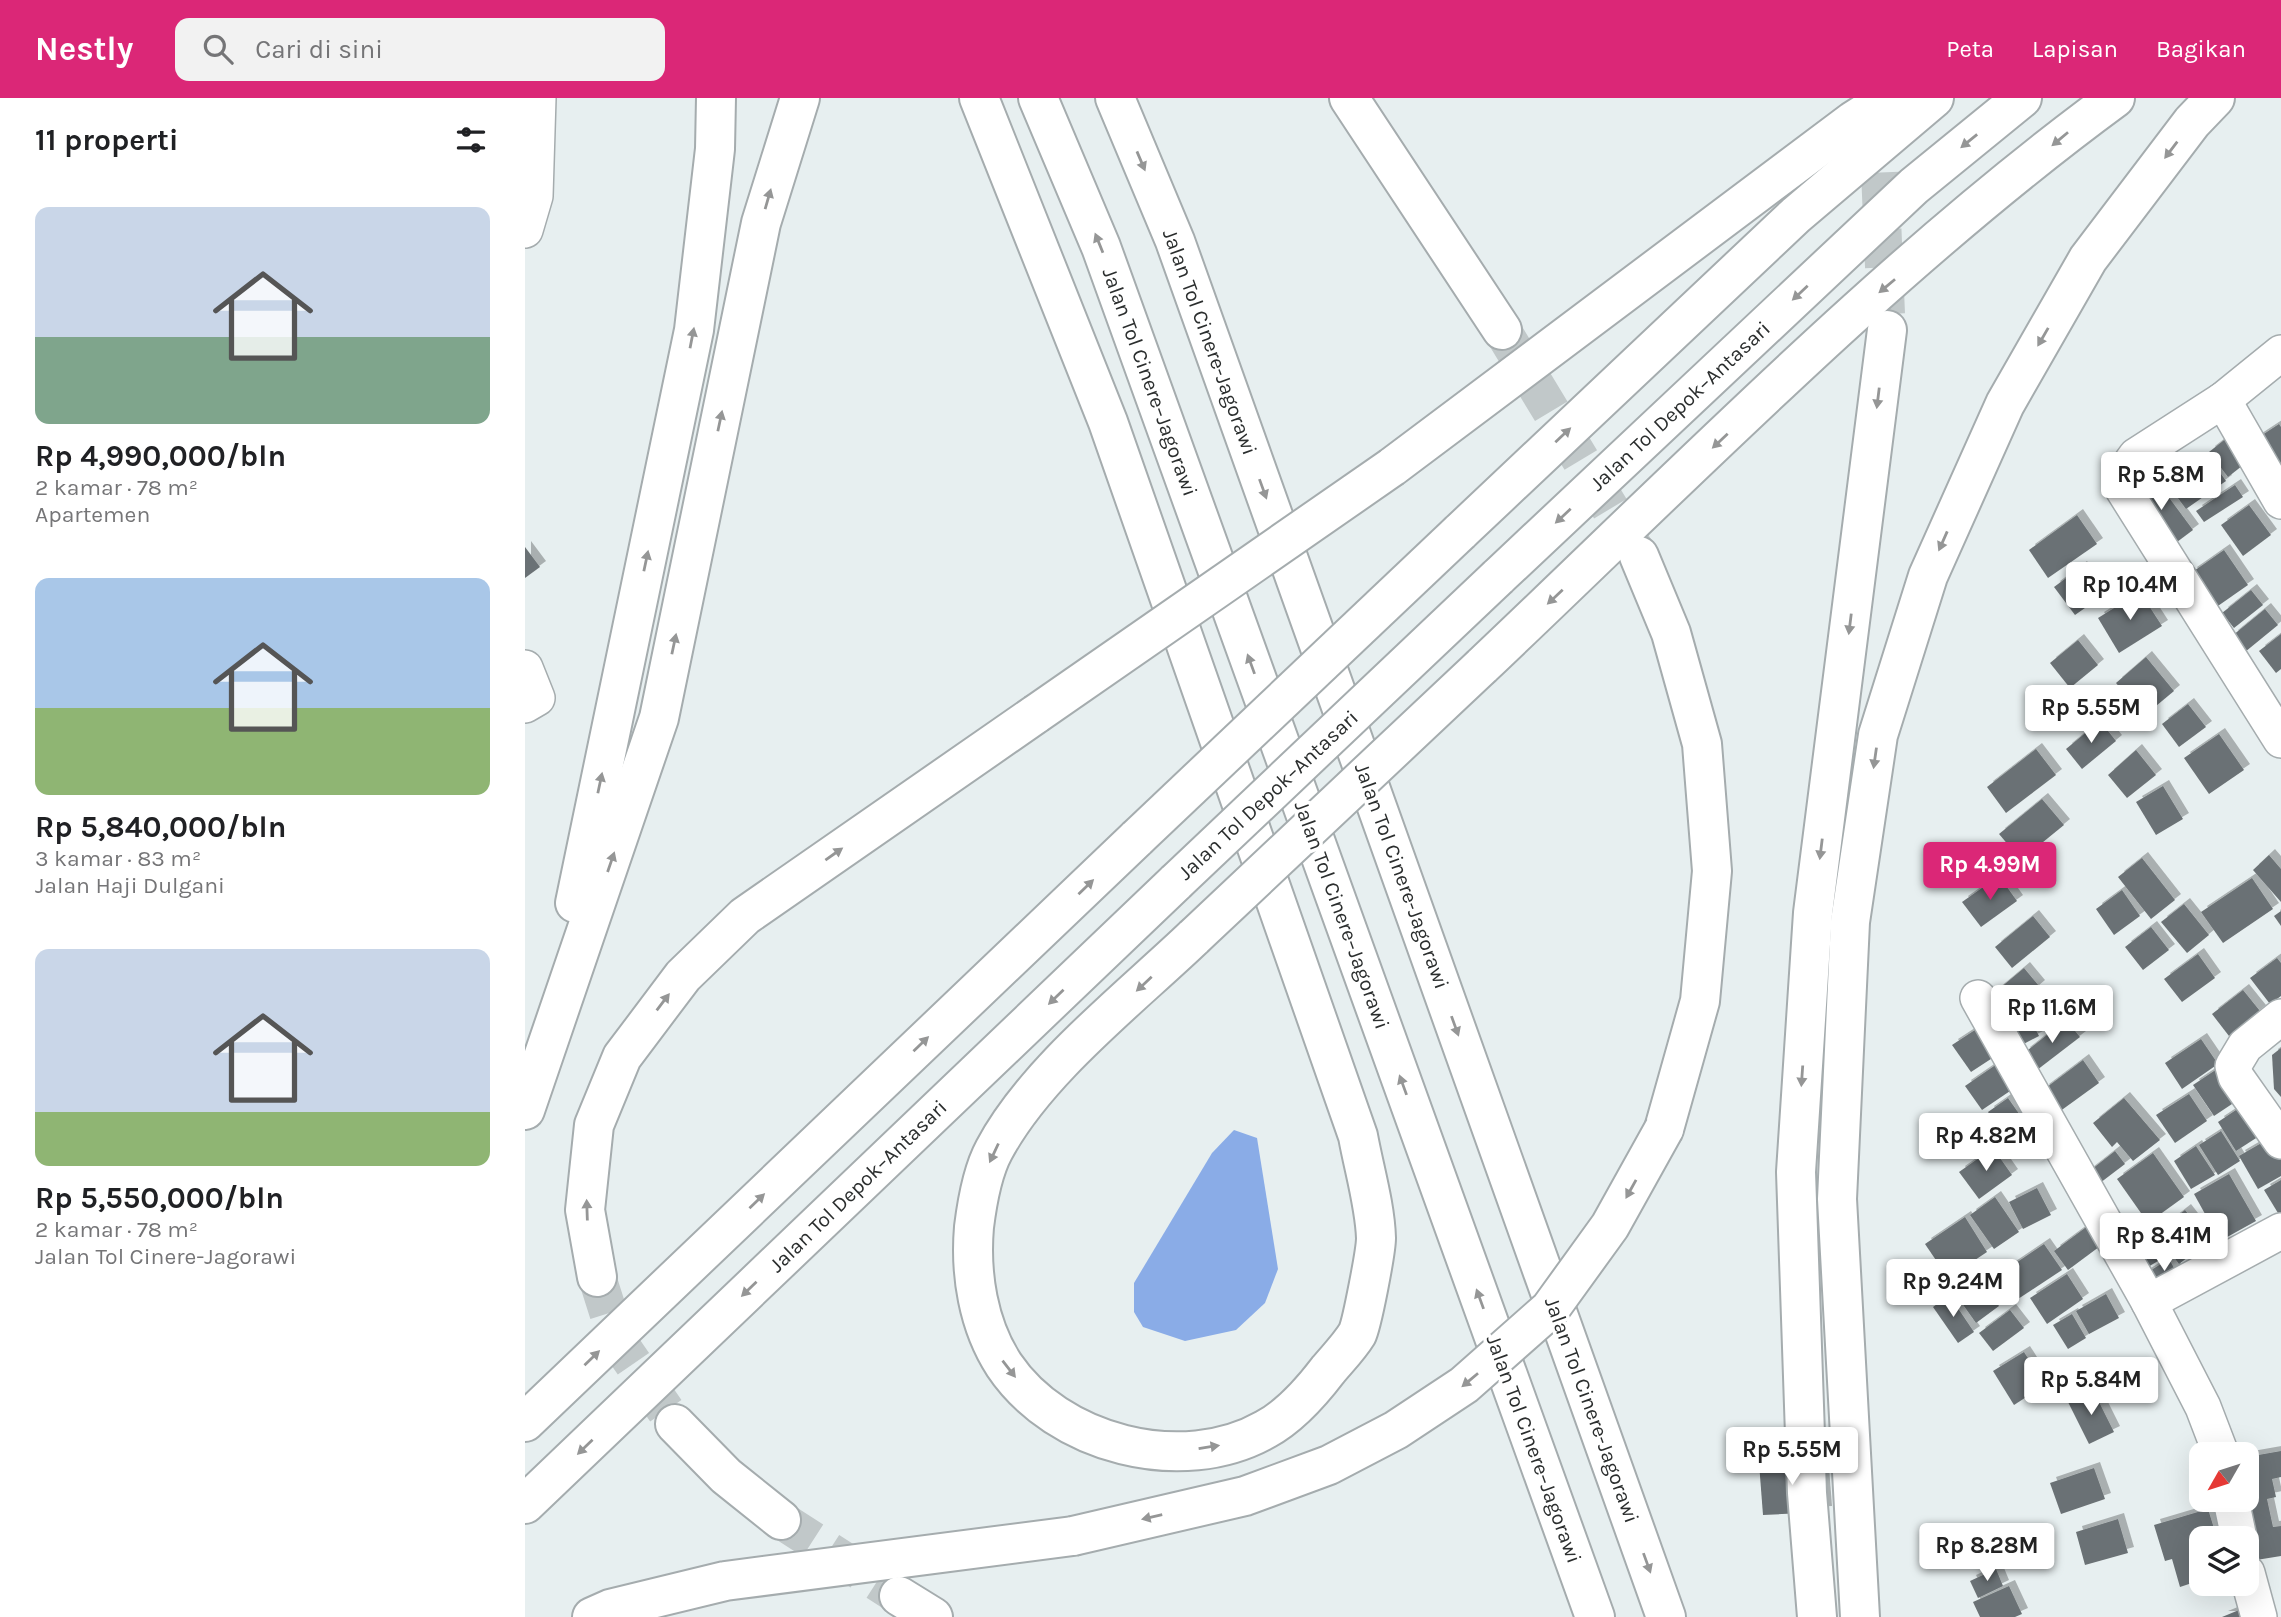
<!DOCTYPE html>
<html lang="id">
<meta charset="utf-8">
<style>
:root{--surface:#fff;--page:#f2f2f2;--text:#202124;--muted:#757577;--accent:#db2777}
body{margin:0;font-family:Karla,sans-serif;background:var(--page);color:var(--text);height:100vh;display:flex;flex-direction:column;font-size:26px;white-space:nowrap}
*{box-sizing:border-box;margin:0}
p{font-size:23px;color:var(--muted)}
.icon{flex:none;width:38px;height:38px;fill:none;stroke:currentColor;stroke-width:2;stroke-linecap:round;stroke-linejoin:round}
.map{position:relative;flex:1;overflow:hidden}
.sheet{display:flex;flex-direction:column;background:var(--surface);width:525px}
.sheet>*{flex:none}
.needle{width:46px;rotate:231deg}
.controls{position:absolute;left:1664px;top:1344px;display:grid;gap:14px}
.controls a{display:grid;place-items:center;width:70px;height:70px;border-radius:14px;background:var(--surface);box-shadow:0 7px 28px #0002;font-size:35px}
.price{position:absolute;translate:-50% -60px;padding:0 16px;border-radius:7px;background:#fff;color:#222;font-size:23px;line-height:46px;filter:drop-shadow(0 2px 4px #0008)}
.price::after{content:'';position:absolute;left:50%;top:42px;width:21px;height:16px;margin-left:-10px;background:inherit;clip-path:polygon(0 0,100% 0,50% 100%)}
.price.on{background:var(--accent);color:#fff}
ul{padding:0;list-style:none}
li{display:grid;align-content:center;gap:14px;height:371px;padding:0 35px}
li span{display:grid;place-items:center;height:217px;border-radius:14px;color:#555}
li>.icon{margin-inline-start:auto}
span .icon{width:126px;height:126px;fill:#fffc;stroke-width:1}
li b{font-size:30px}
h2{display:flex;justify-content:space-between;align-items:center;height:84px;padding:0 35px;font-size:30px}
header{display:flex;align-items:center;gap:42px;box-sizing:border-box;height:98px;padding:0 35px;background:var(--accent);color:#fff}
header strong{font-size:33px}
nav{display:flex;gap:38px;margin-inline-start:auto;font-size:24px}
.search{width:490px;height:63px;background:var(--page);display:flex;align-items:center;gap:18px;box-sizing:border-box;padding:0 24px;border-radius:14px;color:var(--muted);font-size:26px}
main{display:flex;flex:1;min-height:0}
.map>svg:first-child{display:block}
</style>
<header>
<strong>Nestly</strong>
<div class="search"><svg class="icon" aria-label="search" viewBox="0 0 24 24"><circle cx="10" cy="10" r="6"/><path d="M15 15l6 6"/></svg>Cari di sini</div>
<nav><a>Peta</a><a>Lapisan</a><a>Bagikan</a></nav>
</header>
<main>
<section class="sheet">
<h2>11 properti<svg class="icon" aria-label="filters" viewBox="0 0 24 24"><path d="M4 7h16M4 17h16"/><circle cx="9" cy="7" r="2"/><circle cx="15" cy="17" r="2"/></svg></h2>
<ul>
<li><span style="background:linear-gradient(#c9d6e8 60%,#7fa58c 0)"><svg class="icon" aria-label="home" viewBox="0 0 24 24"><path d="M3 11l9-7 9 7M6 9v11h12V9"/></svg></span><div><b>Rp 4,990,000/bln</b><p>2 kamar · 78 m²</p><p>Apartemen</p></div></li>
<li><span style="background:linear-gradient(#a9c7e8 60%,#8fb573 0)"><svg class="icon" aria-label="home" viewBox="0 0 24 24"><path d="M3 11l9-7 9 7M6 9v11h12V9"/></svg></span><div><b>Rp 5,840,000/bln</b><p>3 kamar · 83 m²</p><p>Jalan Haji Dulgani</p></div></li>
<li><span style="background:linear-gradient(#c9d6e8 75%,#8fb573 0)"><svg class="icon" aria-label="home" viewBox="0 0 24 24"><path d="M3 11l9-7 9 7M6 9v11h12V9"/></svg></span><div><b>Rp 5,550,000/bln</b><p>2 kamar · 78 m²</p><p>Jalan Tol Cinere-Jagorawi</p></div></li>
</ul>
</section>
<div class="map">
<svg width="1756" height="1519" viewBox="0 0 1756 1519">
<defs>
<filter id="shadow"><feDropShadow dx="6" dy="-6" stdDeviation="0" flood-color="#0004"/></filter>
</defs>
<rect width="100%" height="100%" fill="#e7eff0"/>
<path fill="#8aace7" d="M 709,1032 L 732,1040 L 753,1171 L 740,1205 L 711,1232 L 660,1243 L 618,1229 L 609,1214 L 609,1185 L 687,1055 Z"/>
<g fill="#6b7174" filter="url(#shadow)">
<path d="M 1754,326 L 1756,329 L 1756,381 L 1725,345 Z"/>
<path d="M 1703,339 L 1722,364 L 1703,379 L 1684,354 Z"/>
<path d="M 1684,359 L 1701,383 L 1661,411 L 1644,388 Z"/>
<path d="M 1628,378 L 1668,432 L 1644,450 L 1604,397 Z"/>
<path d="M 1710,387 L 1718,399 L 1679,424 L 1671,413 Z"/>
<path d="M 1724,407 L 1746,437 L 1718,458 L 1696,427 Z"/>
<path d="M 1552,417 L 1572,446 L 1523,480 L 1504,452 Z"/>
<path d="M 0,449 L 15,469 L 0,480 Z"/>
<path d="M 1699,452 L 1723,487 L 1690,510 L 1666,475 Z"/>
<path d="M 1556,469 L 1577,498 L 1550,517 L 1529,489 Z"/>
<path d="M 1726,492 L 1738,507 L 1709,530 L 1697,515 Z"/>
<path d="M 1615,494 L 1637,528 L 1594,555 L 1573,520 Z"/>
<path d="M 1740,511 L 1753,527 L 1720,554 L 1707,538 Z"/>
<path d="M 1756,536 L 1756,571 L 1751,575 L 1734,553 Z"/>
<path d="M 1553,542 L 1573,567 L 1545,590 L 1525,565 Z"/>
<path d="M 1621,559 L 1649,593 L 1619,618 L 1591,585 Z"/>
<path d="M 1663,606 L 1681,629 L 1654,649 L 1637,626 Z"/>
<path d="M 1575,623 L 1591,643 L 1557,671 L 1541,651 Z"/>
<path d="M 1694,636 L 1719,672 L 1684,696 L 1659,660 Z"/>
<path d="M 1511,651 L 1531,677 L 1481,715 L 1462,689 Z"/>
<path d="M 1611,652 L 1631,677 L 1602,700 L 1583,677 Z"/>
<path d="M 1638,688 L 1658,721 L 1631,737 L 1611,704 Z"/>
<path d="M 1517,701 L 1539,727 L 1496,762 L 1474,736 Z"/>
<path d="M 1744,757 L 1756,771 L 1756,804 L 1728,772 Z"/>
<path d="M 1617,760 L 1650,802 L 1626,821 L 1593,779 Z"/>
<path d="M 1474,778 L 1492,803 L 1456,829 L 1437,804 Z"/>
<path d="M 1727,780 L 1748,811 L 1698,845 L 1676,814 Z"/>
<path d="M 1597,792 L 1615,818 L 1589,837 L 1571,811 Z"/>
<path d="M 1659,806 L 1684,837 L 1662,855 L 1636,824 Z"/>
<path d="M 1756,813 L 1756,828 L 1749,818 Z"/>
<path d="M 1508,818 L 1525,839 L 1487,870 L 1470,849 Z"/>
<path d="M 1626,829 L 1644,852 L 1618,872 L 1600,849 Z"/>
<path d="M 1673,856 L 1690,880 L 1657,904 L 1639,881 Z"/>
<path d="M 1752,860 L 1756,865 L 1756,898 L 1745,906 L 1725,880 Z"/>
<path d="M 1499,870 L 1514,888 L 1483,914 L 1468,896 Z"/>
<path d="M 1718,892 L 1735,913 L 1704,938 L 1687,916 Z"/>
<path d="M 1500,911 L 1514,938 L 1489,951 L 1474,924 Z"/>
<path d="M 1541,922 L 1555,939 L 1512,972 L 1499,955 Z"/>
<path d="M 1453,930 L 1472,957 L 1446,974 L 1427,947 Z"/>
<path d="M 1676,941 L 1693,966 L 1657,991 L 1640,965 Z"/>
<path d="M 1756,950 L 1756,999 L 1749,991 L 1747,957 Z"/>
<path d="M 1558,962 L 1574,985 L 1534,1014 L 1518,992 Z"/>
<path d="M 1472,966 L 1488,991 L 1457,1012 L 1440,988 Z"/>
<path d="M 1695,969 L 1716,1000 L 1689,1018 L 1668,987 Z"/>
<path d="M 1664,996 L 1682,1023 L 1650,1045 L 1631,1017 Z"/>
<path d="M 1483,1000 L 1497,1020 L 1477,1034 L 1463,1014 Z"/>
<path d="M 1599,1000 L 1635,1042 L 1608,1063 L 1592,1044 L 1587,1049 L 1568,1025 Z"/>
<path d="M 1723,1004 L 1742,1033 L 1711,1053 L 1693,1024 Z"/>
<path d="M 1506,1018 L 1519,1036 L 1492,1055 L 1478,1037 Z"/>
<path d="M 1696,1033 L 1715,1063 L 1693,1077 L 1674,1047 Z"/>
<path d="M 1745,1040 L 1756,1059 L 1756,1078 L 1733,1091 L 1714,1058 Z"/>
<path d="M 1671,1048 L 1690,1077 L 1666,1091 L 1649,1063 Z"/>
<path d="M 1468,1050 L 1487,1077 L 1454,1101 L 1434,1074 Z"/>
<path d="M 1590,1053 L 1600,1066 L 1571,1088 L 1562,1075 Z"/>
<path d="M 1628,1055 L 1659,1099 L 1623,1125 L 1592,1081 Z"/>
<path d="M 1704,1076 L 1731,1123 L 1695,1143 L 1669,1096 Z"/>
<path d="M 1756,1082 L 1756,1120 L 1739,1092 Z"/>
<path d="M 1512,1090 L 1526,1117 L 1498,1131 L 1484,1104 Z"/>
<path d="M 1470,1099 L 1494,1134 L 1469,1151 L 1445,1117 Z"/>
<path d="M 1660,1112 L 1684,1143 L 1654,1166 L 1631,1135 Z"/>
<path d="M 1440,1119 L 1462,1154 L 1423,1180 L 1400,1146 Z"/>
<path d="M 1564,1127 L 1578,1146 L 1543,1172 L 1529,1153 Z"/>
<path d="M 1623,1137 L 1638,1160 L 1613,1175 L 1599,1152 Z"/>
<path d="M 1519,1146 L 1537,1172 L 1493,1201 L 1476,1175 Z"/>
<path d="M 1644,1161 L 1657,1184 L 1615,1179 Z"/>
<path d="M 1450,1174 L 1474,1208 L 1451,1225 L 1427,1191 Z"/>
<path d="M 1542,1176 L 1558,1201 L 1522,1226 L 1505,1200 Z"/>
<path d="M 1581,1196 L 1594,1220 L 1564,1236 L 1551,1213 Z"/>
<path d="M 1424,1197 L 1449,1234 L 1433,1245 L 1408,1209 Z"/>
<path d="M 1485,1212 L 1499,1230 L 1468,1253 L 1454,1235 Z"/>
<path d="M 1547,1216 L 1561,1240 L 1543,1251 L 1528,1227 Z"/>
<path d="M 1499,1254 L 1520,1287 L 1489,1307 L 1468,1273 Z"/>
<path d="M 1568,1292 L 1589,1334 L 1564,1346 L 1543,1304 Z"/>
<path d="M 1756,1353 L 1756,1379 L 1747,1381 L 1751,1399 L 1742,1401 L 1748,1429 L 1756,1428 L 1756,1458 L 1725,1463 L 1722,1359 Z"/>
<path d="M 1297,1362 L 1301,1414 L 1238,1417 L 1234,1365 Z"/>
<path d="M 1569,1370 L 1580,1401 L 1536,1416 L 1525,1385 Z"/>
<path d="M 1683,1411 L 1692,1440 L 1676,1440 L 1676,1482 L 1655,1489 L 1647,1461 L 1640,1463 L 1629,1427 Z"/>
<path d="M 1593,1421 L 1603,1455 L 1560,1467 L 1551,1434 Z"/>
<path d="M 1471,1471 L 1478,1488 L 1453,1500 L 1445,1483 Z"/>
<path d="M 1484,1488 L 1497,1516 L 1490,1519 L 1455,1519 L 1448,1504 Z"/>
<path d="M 1714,1512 L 1717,1519 L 1697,1519 Z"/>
</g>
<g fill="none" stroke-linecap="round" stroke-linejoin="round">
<g stroke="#c1c8c9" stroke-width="38" stroke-dasharray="38 19" stroke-linecap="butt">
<path d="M 1342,19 L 1355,73 L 1361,216"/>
<path d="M 977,232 L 1114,458"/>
<path d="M 72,1179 L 92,1242 L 150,1326"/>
<path d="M 256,1422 L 374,1498"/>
</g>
<g stroke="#a5acae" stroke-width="38">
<g id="minor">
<path d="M 0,132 L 10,98 L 13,0"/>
<path d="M 1756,255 L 1698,302 L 1611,358 L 1598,376 L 1598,391 L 1756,642"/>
<path d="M 1698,302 L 1756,403"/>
<path d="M 0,570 L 12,600 L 0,607"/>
<path d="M 1453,900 L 1624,1204 L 1678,1309 L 1696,1356"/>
<path d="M 1756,919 L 1720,948 L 1708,968 L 1711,979 L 1756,1043"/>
<path d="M 1624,1204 L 1756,1133"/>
<path d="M 1706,1402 L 1714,1440"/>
<path d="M 1722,1475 L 1734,1519"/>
</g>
</g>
<g stroke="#a5acae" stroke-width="42">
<g id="highway">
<path d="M 454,0 L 583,324 L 833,1038 C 839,1071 850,1107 851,1140 C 851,1153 837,1226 832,1236 C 824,1249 813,1260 803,1272 C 787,1293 765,1318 741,1331 C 657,1379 532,1346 479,1267 C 453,1227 445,1176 449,1129 C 452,1105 457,1074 469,1052 C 511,973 604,901 669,839"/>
<path d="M 513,0 L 576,149 L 1070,1519"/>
<path d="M 590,0 L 650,143 L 1141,1519"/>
<path d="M 824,0 L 977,232"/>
<path d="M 867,369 L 1328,23 L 1364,0"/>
<path d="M 935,434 L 1271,117 L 1409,0"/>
<path d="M 1114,458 L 1146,535 L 1177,646 L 1187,773 L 1175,903 L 1139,1031"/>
<path d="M 973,479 L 1389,88 L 1497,0"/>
<path d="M 957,568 C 1160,376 1365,165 1590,0"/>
<path d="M 50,805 L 169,232 L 190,51 L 191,0"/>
<path d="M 0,1012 L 134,620 L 236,125 L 275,0"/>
<path d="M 72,1179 L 60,1112 L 69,1027 L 97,959 L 158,878 L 220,818 L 511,616"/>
<path d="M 0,1324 L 612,740"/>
<path d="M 150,1326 L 201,1378 L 256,1422"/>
<path d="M 0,1406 L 651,784"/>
<path d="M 374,1498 L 408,1519"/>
<path d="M 67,1519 L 85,1511 L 200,1483 L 548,1438"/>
<path d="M 1292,1519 L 1282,1395 L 1271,1074 L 1288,815 L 1362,232"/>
<path d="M 1335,1519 L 1312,1101 L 1325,824 L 1353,637 L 1403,478 L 1480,306 L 1563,161 L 1667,24 L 1690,0"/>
</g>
</g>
<use href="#minor" stroke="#fff" stroke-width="35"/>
<use href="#highway" stroke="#fff" stroke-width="38"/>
<g stroke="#a5acae" stroke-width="42" stroke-linecap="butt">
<g id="highway-bridge">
<path d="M 511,616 L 867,369"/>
<path d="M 612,740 L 935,434"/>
<path d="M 651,784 L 973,479"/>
<path d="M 669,839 L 957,568"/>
<path d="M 548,1438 L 720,1398 L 804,1367 L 871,1332 L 939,1287 L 1025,1211 L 1085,1128 L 1139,1031"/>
</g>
</g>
<use href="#highway-bridge" stroke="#fff" stroke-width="38"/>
</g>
<defs><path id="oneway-solid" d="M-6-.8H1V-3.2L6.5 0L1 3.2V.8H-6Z" transform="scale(1.75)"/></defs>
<g fill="#959696">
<use href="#oneway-solid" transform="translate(1535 41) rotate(140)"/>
<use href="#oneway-solid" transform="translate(1444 43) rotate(141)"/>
<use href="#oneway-solid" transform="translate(1646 52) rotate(127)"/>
<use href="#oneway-solid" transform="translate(616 63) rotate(67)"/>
<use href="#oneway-solid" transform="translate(243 101) rotate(-74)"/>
<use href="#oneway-solid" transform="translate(574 145) rotate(-112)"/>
<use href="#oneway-solid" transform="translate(1362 188) rotate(140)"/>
<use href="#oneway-solid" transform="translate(1275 195) rotate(137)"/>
<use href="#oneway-solid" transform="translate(1518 239) rotate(120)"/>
<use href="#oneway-solid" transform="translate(167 240) rotate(-79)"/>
<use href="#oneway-solid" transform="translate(1353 300) rotate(97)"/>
<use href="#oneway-solid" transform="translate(195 323) rotate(-78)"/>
<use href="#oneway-solid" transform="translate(1038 337) rotate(-43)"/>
<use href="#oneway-solid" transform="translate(1195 343) rotate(137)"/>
<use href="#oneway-solid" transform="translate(738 391) rotate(70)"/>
<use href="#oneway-solid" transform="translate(1038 418) rotate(137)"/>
<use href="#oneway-solid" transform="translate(1418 443) rotate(114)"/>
<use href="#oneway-solid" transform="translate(121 463) rotate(-78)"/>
<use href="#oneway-solid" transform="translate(1030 499) rotate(137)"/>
<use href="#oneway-solid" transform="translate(1325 526) rotate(97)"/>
<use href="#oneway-solid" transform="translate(149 546) rotate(-78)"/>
<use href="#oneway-solid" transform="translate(726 566) rotate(-110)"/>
<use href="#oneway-solid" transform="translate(1350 660) rotate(98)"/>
<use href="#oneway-solid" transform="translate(75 685) rotate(-78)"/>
<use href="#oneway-solid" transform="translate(1296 751) rotate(97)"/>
<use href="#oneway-solid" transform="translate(309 756) rotate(-35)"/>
<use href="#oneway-solid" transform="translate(86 764) rotate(-71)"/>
<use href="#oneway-solid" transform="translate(561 789) rotate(-44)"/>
<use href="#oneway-solid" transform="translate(619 886) rotate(137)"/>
<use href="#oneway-solid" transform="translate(531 899) rotate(136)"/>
<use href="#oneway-solid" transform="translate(138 904) rotate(-53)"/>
<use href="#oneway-solid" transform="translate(930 928) rotate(70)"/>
<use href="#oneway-solid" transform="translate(396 946) rotate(-44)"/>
<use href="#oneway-solid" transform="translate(1277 978) rotate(94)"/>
<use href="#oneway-solid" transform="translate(878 987) rotate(-110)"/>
<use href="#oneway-solid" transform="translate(469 1055) rotate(115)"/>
<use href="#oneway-solid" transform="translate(1106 1091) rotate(119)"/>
<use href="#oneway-solid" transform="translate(232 1103) rotate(-44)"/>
<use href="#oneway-solid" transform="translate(62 1112) rotate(-92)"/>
<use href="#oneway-solid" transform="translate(224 1191) rotate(136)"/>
<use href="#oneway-solid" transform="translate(955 1201) rotate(-110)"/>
<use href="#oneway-solid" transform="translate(67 1260) rotate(-44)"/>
<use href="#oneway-solid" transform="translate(484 1271) rotate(52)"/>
<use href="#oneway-solid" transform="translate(945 1282) rotate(140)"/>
<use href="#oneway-solid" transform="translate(60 1349) rotate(136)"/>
<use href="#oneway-solid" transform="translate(684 1349) rotate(-9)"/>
<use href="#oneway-solid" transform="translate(627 1419) rotate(167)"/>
<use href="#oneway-solid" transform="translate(1122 1465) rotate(70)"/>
</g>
<g text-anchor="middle" stroke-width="7" stroke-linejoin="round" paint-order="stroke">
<g font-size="21" fill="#2b2e2e" stroke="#fff">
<text transform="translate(685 244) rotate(70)" y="7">Jalan Tol Cinere-Jagorawi</text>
<text transform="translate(625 284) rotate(70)" y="7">Jalan Tol Cinere–Jagorawi</text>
<text transform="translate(1155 308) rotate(-43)" y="7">Jalan Tol Depok–Antasari</text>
<text transform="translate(743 697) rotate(-43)" y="7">Jalan Tol Depok–Antasari</text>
<text transform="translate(877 778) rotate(70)" y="7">Jalan Tol Cinere-Jagorawi</text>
<text transform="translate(817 817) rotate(70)" y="7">Jalan Tol Cinere–Jagorawi</text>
<text transform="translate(333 1088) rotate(-44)" y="7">Jalan Tol Depok–Antasari</text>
<text transform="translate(1067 1312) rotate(70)" y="7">Jalan Tol Cinere-Jagorawi</text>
<text transform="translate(1009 1351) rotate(70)" y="7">Jalan Tol Cinere–Jagorawi</text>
</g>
</g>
</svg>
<div class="controls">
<a><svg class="needle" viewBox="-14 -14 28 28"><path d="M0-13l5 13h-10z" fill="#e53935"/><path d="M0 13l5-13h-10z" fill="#757577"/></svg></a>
<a><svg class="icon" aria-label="layers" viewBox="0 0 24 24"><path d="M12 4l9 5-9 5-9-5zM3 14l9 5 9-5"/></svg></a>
</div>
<b class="price" style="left:1636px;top:414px">Rp 5.8M</b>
<b class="price" style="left:1605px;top:524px">Rp 10.4M</b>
<b class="price" style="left:1566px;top:647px">Rp 5.55M</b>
<b class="price on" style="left:1465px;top:804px">Rp 4.99M</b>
<b class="price" style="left:1527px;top:947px">Rp 11.6M</b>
<b class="price" style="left:1461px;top:1075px">Rp 4.82M</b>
<b class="price" style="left:1639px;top:1175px">Rp 8.41M</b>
<b class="price" style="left:1428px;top:1221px">Rp 9.24M</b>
<b class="price" style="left:1566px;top:1319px">Rp 5.84M</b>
<b class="price" style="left:1267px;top:1389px">Rp 5.55M</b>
<b class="price" style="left:1462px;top:1485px">Rp 8.28M</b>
</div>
</main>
